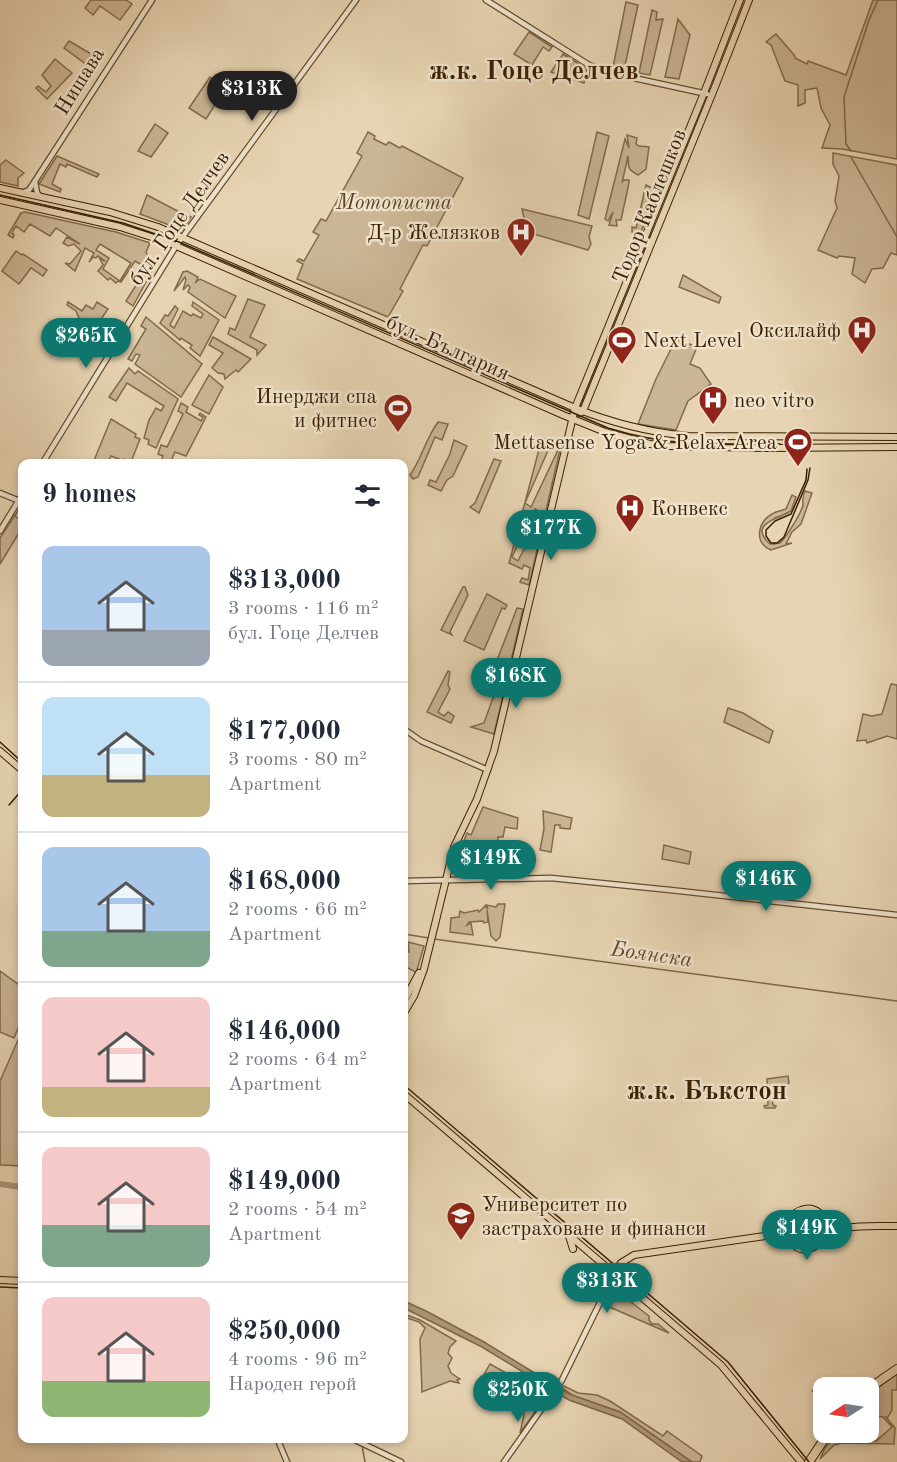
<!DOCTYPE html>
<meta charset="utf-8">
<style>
:root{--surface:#fff;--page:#f6f6f7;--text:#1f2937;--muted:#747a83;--line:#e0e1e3;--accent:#0f766e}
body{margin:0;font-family:"Old Standard TT",serif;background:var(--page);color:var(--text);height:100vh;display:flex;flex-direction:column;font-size:22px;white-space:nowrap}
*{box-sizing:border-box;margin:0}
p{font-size:20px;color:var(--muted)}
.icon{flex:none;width:33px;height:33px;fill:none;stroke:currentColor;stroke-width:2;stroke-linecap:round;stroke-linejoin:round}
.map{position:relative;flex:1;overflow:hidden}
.side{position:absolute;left:18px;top:459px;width:390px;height:984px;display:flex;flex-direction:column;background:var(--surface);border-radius:12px;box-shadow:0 3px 9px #0003}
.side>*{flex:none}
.needle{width:39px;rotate:258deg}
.buttons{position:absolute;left:813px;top:1377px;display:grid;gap:12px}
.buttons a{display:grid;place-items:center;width:66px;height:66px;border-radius:12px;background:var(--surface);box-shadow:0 3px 9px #0003;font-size:30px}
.price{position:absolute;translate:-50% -51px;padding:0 14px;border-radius:21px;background:var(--accent);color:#fff;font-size:20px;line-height:39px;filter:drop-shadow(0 2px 3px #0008)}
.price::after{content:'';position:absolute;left:50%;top:36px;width:18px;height:14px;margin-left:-9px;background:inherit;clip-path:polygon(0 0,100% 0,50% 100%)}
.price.selected{background:#222;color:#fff}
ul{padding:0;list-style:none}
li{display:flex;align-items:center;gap:18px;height:150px;padding:0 24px}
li+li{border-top:2px solid var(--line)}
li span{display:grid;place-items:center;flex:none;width:168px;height:120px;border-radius:12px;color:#555}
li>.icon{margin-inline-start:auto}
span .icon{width:72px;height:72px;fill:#fffc;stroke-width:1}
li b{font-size:26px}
h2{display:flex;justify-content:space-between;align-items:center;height:72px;padding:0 24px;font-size:26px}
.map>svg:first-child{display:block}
</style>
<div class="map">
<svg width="897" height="1462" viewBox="0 0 897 1462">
<rect width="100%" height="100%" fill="#e7d4b2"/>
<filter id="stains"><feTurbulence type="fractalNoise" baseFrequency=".00333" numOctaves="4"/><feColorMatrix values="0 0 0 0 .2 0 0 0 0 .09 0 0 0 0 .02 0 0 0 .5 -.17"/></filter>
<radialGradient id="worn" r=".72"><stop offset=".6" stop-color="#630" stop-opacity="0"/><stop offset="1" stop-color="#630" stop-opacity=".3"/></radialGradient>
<g fill="#cab594" stroke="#826a4a" stroke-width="1.5" fill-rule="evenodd">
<path d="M 91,0 L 126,0 L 132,4 L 120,20 L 100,6 L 93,15 L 85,8 Z"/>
<path d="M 873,0 L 897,0 L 897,159 L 842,149 L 822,148 L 830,125 L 821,108 L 817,88 L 805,90 L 805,103 L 798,106 L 798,85 L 785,81 L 771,45 L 766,42 L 776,34 L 795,56 L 795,58 L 807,64 L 808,61 L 846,75 Z"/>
<path d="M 626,2 L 638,5 L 624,70 L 613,67 Z"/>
<path d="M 652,10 L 657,12 L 656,20 L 663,19 L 650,75 L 639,73 Z"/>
<path d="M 678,19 L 690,35 L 679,79 L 665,77 Z"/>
<path d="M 529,32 L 552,47 L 549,51 L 543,47 L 532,65 L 514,54 Z"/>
<path d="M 69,41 L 98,58 L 84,80 L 79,76 L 87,65 L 64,48 Z"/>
<path d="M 563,54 L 587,69 L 584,83 L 551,72 Z"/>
<path d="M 55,59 L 72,73 L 47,99 L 36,88 L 38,86 L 46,92 L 51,86 L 42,75 Z"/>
<path d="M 210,77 L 226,88 L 206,119 L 189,108 Z"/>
<path d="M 155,124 L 168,133 L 151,157 L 138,151 Z"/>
<path d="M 368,132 L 375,136 L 374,139 L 386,145 L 389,142 L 400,148 L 402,146 L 463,178 L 427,246 L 423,245 L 400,289 L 403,291 L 388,317 L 297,279 L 303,264 L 297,261 L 299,259 L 304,261 L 319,235 L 313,232 L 321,219 L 326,221 L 362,156 L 357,153 Z"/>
<path d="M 597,132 L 609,136 L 589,219 L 578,215 Z"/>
<path d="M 627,135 L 637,138 L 636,144 L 639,146 L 649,147 L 646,169 L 638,175 C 626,168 629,168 628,156 L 622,183 L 623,180 L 629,180 L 629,183 L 621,220 L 616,220 L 617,226 L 609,225 L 613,212 L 608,221 L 605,219 L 625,139 L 629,148 Z"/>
<path d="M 833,153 L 897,165 L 897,255 L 891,253 L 883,268 L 872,269 L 865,283 L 852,274 L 855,258 L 839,256 L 837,258 L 818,250 L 837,208 L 835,201 L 839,176 L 833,164 Z"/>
<path d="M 57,156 L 99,174 L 97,177 L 67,164 L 66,167 L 60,164 L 52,184 L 61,189 L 60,192 L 39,184 Z"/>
<path d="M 6,160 L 24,173 L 18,178 L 18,186 L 0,182 L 0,165 Z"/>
<path d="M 646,185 L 659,192 L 639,236 L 632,232 L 632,227 L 636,228 Z"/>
<path d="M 147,195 L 185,215 L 191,217 L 184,228 L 179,231 L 172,228 L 172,226 L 140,214 Z"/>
<path d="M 522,209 L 592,226 L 589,237 L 591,244 L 588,250 L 527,232 Z"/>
<path d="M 25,212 L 116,232 L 150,243 L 146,252 L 153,266 L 151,273 L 133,306 L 126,301 L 147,268 L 135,261 L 121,282 L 118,281 L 116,283 L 110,278 L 108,280 L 98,271 L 103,265 L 100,259 L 105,261 L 98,256 L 96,258 L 93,257 L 89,262 L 94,253 L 85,248 L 75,271 L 65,263 L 70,264 L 81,251 L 74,244 L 68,246 L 63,243 L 67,237 L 80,244 L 56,228 L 50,236 L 30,224 L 24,232 L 16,226 L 12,233 L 14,235 L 13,238 L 8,235 L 21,213 ZM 100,244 L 131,263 L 120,281 L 103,269 L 109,258 L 96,250 Z"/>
<path d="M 650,233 L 653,234 L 581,406 L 580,405 Z"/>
<path d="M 16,251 L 22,255 L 23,254 L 47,270 L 43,276 L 31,268 L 19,284 L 2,271 Z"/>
<path d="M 187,271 L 198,277 L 196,282 L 200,279 L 236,296 L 225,318 L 188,292 L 190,287 L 188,285 L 183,290 L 186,280 L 185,277 L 174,291 L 183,272 Z"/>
<path d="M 683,275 L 721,297 L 719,303 L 679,287 Z"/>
<path d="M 248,299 L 265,305 L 250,337 L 266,345 L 257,355 L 257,350 L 228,334 L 230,328 L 235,330 Z"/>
<path d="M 68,302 L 82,311 L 86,305 L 93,309 L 97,302 L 108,309 L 95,328 L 79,318 L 76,311 L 67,305 Z"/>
<path d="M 193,302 L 219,320 L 200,356 L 190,348 L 192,345 L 181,338 L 180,340 L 160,323 L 165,315 L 168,316 L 175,306 L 178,309 L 170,325 L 174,328 L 183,311 L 191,316 L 193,314 L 201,318 L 203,314 L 192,306 Z"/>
<path d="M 146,317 L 202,364 L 181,397 L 135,364 L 140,355 L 136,354 L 132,361 L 128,359 L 146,329 L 141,326 Z"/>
<path d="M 213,337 L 251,359 L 238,372 L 236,370 L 225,379 L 224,374 L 218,373 L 212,368 L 223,353 L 209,345 Z"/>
<path d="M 676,339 L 697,347 L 690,364 L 700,368 L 711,384 L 688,401 L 676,430 L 638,424 L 656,379 Z"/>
<path d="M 129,368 L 135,374 L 138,371 L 178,399 L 156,448 L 148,444 L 149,440 L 144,438 L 149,420 L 156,408 L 161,411 L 164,406 L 127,383 L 116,401 L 109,397 Z"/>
<path d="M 209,375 L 223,387 L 209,414 L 192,405 Z"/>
<path d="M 181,403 L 188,407 L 186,412 L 201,421 L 203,417 L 199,415 L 200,413 L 206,417 L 186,456 L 175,452 L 171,461 L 176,463 L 160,463 L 163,456 L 158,454 L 161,445 L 167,447 L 183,414 L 178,411 Z"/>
<path d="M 111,419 L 136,434 L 135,437 L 140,439 L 131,462 L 124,459 L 122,463 L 117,463 L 119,459 L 111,456 L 108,463 L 93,463 Z"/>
<path d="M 438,422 L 448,424 L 442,440 L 435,437 L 418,477 L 413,479 L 410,475 C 422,458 426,438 438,422 Z"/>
<path d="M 542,438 L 561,445 L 529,585 L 520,582 L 522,578 L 528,580 L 530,568 L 524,565 L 522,569 L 509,563 ZM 550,446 L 558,450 L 531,507 L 525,503 ZM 535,509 L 542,513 L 518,561 L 512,557 Z"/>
<path d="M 454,440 L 467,446 L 453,476 L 447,480 L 441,491 L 428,485 L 430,480 L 436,482 L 450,454 Z"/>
<path d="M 494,459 L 501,461 L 479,513 L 470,507 L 475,503 Z"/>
<path d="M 805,491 L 812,493 L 801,524 L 792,532 L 786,544 L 792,543 L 771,550 C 754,543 757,523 772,514 C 776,511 781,511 786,509 L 792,495 L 796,497 L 791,511 C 780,518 747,524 770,544 L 780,543 C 786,537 801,514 803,505 C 803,499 802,497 805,491 Z"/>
<path d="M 19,509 L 15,516 L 22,521 L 22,528 L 0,564 L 0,538 Z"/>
<path d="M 463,587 L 465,587 L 468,595 L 450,632 L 452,635 L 441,630 Z"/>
<path d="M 487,594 L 507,605 L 505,609 L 502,608 L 484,650 L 464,641 Z"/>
<path d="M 517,608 L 523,609 L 494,734 L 471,727 L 484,723 L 504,667 L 496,663 Z"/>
<path d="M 448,671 L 450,672 L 448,685 L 450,689 L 438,712 L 444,716 L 448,712 L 454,716 L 451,723 L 427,712 Z"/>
<path d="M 891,684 L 897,685 L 897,739 L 887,736 L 867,743 L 866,740 L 857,741 L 863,714 L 872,716 L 882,714 Z"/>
<path d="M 728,708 L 743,713 L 773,731 L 769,743 L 724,722 Z"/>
<path d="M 483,807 L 518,818 L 517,829 L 505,827 L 503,837 L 498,837 L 498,849 L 483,847 L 483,845 L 480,844 L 477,849 L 464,841 L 467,833 L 471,835 Z"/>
<path d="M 543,811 L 572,818 L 570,829 L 560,828 L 560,825 L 555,825 L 551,852 L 540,850 L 544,829 Z"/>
<path d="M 664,845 L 691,852 L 689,864 L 662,859 Z"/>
<path d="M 498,904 L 505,904 L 500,937 L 496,941 L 491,936 L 487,910 L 488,922 L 484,923 L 483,921 L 469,922 L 467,925 L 471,923 L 473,935 L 450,932 L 451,918 L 459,917 L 460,911 L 464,913 L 478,910 L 479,912 L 485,906 L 488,909 L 486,905 L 496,907 Z"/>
<path d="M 408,942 L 424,946 L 416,973 L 414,971 L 404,966 L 404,952 L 409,952 Z"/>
<path d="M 0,971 L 22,987 L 22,1019 L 14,1038 L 0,1032 Z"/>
<path d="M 22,1031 L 22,1166 L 0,1165 L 0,1081 Z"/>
<path d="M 788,1076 L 789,1083 L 785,1086 L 781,1099 L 772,1099 L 773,1105 L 776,1106 L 775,1108 L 765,1108 L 764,1106 L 768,1105 L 767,1079 Z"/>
<circle cx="807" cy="1229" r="18"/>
<path d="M 613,1288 L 649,1316 L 649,1320 L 652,1324 L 658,1324 L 669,1333 L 605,1305 Z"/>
<path d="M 404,1314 L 420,1320 L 456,1341 L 450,1347 L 448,1353 L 452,1358 L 448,1366 L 451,1373 L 460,1379 L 457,1380 L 459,1383 L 450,1381 L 422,1392 L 420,1339 L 425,1328 L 419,1322 L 404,1317 Z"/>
<path d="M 490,1364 L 524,1383 L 526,1402 L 537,1409 L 520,1433 L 524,1415 L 522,1409 L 518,1405 L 495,1396 L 477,1387 Z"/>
<path d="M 897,1373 L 897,1390 L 892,1390 L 892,1410 L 888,1417 L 886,1417 L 895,1428 L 894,1444 L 842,1443 L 834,1445 L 820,1459 L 825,1448 L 838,1433 L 858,1433 L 866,1441 L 876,1441 L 892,1427 L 883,1417 L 869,1415 L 869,1395 Z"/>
<path d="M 564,1386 L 578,1393 L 597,1395 L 610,1401 L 663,1436 L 667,1431 L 702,1456 L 700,1462 L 692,1462 L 620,1412 L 574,1396 L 561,1387 Z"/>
</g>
<path fill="#ac9675" stroke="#7e6646" stroke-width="1.5" d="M 404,1301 L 426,1311 L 484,1342 L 569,1394 L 620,1412 L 692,1462 L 682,1462 L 622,1419 L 569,1400 L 482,1347 L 404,1308 Z"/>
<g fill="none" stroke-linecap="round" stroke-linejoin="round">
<g stroke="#7e6646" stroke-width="1.5">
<path d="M 851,151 L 846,144 L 844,97 L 869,20 L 878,0"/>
<path d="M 851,157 L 897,237"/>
<path d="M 775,518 L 781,516"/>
<path d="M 773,544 L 779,543 L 784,538"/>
<path d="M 404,934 L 429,938"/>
<path d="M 434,939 L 897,1001"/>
<path d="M 812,1391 L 824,1389"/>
<path d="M 362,1445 L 365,1462"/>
</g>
<path stroke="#ac9675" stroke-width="6" d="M 0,1184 L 22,1187"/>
<g stroke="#654c2c" stroke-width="7">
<g id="minor">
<path d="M 486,0 L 589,65 L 620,75 L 707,94"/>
<path d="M 35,181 L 37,193 L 41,197"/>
<path d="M 21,193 L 29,190 L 35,181 L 152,0"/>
<path d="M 42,464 L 176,246 L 356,0"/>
<path d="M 0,493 L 22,502"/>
<path d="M 0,531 L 22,495"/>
<path d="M 404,729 L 421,741 L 488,770"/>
<path d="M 404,881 L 551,878 L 670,890 L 897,915"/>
<path d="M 277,1438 L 287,1462"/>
<path d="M 351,1438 L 401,1462"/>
<path d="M 504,1462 L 562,1380 L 614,1274"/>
</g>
</g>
<g stroke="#3a1f00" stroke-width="8">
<g id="major">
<path d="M 0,188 L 110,212 L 158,227 L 575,408 C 612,423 647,432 688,436 L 897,437"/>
<path d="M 0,200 L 120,227 L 167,242 L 563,415 L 605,432 L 650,444 L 667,446 L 767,448 L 897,447"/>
<path d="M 580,413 L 583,411 L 715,87 L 749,0"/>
<path d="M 0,751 L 22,770"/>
<path d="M 404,1001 L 419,973"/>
<path d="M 404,1013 L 414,996 L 424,969 L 454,847 L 477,799 L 494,751 L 575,408 L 704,93 L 740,0"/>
<path d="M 404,1094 L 721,1365 L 801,1462"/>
<path d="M 789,1219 C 786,1227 786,1235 791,1242 C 809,1264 827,1232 845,1228 C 861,1225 880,1226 897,1226"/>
<path d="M 771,1234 C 785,1228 790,1213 801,1210 C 820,1203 832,1224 824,1240"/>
<path d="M 569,1236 L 573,1249"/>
<path d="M 614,1274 L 621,1263 L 634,1255 L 765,1236 L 781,1236 L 791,1242"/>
<path d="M 0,1280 L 22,1281"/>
</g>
</g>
<g stroke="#3a1f00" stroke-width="10">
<g id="highway">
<path d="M 868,1389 L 897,1369"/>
<path d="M 809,1462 L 829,1432"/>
</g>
</g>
<use href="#minor" stroke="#efe3cd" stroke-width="4.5"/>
<use href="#major" stroke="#e7d4b2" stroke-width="6"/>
<use href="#highway" stroke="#e7d4b2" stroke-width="8"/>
<g stroke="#3a1f00" stroke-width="1.5">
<path d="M 0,195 L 123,223 L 179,242 L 608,428 C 668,447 718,445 780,444"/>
<path d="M 807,469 L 806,480 L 791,514 L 775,521 L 766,530 L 766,536 L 771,543 L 777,543 L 784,537 L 808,480 L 810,468"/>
<path d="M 0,742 L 22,762"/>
<path d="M 9,805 L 22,790"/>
<path d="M 404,1085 L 728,1362 L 809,1462"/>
<path d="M 0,1287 L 22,1288"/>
</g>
</g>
<defs>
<g id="hospital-pin" transform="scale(1.5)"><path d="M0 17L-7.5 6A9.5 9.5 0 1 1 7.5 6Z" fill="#8f2418" stroke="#efe3cd"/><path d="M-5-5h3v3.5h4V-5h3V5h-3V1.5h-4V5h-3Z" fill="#fff"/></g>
<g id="stadium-pin" transform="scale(1.5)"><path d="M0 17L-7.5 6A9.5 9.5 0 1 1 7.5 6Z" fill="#8f2418" stroke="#efe3cd"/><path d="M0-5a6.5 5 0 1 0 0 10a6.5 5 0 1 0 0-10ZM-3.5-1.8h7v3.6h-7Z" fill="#fff"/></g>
<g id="university-pin" transform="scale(1.5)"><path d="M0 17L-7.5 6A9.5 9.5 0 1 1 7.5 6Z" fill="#8f2418" stroke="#efe3cd"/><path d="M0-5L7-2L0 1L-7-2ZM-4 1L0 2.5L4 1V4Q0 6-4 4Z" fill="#fff"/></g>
</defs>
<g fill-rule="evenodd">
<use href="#hospital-pin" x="521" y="232"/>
<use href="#hospital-pin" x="862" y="330"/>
<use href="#stadium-pin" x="622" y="340"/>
<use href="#hospital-pin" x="713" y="400"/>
<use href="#stadium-pin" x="398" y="408"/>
<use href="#stadium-pin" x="798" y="442"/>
<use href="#hospital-pin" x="630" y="508"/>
<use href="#university-pin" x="461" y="1216"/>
</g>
<g text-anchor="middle" stroke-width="5" stroke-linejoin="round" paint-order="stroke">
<g font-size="21" fill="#3a1f00" stroke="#efe3cd">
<text transform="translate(79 81) rotate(-58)" y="7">Нишава</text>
<text transform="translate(649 206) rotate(-68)" y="7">Тодор Каблешков</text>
<text transform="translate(179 218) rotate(-55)" y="7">бул. Гоце Делчев</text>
<text transform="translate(448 347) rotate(24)" y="7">бул. България</text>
</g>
<g font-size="21" font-style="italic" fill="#5e4425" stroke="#efe3cd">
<text x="394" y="209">Мотописта</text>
</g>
<g font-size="21" fill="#3a1f00" stroke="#efe3cd" text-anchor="end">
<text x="500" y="239">Д-р Желязков</text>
<text x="841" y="337">Оксилайф</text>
<text x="643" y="347" text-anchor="start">Next Level</text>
<text x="377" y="403">Инерджи спа<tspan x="377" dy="24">и фитнес</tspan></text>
<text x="734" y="407" text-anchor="start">neo vitro</text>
<text x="777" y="449">Mettasense Yoga &amp; Relax Area</text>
<text x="651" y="515" text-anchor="start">Конвекс</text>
<text x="482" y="1211" text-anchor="start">Университет по<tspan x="482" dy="24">застраховане и финанси</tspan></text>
</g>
<g font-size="22" font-style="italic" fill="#624929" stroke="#efe3cd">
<text transform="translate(652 953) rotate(8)" y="8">Боянска</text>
</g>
<g font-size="27" font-weight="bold" fill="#3a1f00" stroke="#efe3cd">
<text x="534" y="79">ж.к. Гоце Делчев</text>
<text x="707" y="1099">ж.к. Бъкстон</text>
</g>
</g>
<rect width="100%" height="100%" filter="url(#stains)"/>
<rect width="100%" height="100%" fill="url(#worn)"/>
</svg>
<div class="buttons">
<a><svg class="needle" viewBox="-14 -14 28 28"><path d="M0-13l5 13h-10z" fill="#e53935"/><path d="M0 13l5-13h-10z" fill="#747a83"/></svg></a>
</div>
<b class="price selected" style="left:252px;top:122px">$313K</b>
<b class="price" style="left:86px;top:369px">$265K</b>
<b class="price" style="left:551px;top:561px">$177K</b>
<b class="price" style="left:516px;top:709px">$168K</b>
<b class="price" style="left:491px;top:891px">$149K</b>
<b class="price" style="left:766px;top:912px">$146K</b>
<b class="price" style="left:807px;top:1261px">$149K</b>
<b class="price" style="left:607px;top:1314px">$313K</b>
<b class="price" style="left:518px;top:1423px">$250K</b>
<section class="side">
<h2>9 homes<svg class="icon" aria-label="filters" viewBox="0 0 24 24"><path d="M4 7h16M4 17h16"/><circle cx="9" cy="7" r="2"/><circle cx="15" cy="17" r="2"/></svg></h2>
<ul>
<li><span style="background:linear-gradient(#a9c7e8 70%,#9aa5b1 0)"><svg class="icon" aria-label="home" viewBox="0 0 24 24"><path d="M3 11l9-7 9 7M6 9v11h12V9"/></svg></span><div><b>$313,000</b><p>3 rooms · 116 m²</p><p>бул. Гоце Делчев</p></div></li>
<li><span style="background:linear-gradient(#bfe0f5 65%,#c2b280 0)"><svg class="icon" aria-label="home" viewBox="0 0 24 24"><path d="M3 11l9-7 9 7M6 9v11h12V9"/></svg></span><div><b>$177,000</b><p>3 rooms · 80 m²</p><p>Apartment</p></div></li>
<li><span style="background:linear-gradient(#a9c7e8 70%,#7fa58c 0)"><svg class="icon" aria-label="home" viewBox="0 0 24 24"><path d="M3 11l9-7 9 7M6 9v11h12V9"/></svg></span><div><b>$168,000</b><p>2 rooms · 66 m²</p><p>Apartment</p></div></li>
<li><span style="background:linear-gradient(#f6c9c9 75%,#c2b280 0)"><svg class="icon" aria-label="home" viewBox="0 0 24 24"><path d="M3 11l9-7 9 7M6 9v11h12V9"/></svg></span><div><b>$146,000</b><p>2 rooms · 64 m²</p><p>Apartment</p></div></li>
<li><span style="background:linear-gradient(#f6c9c9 65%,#7fa58c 0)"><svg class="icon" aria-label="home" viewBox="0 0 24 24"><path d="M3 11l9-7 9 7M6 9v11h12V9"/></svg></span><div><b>$149,000</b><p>2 rooms · 54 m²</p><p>Apartment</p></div></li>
<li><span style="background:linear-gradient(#f6c9c9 70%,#8fb573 0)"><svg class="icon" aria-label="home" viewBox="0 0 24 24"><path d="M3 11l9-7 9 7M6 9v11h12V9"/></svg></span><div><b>$250,000</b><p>4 rooms · 96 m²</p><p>Народен герой</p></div></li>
</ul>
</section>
</div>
